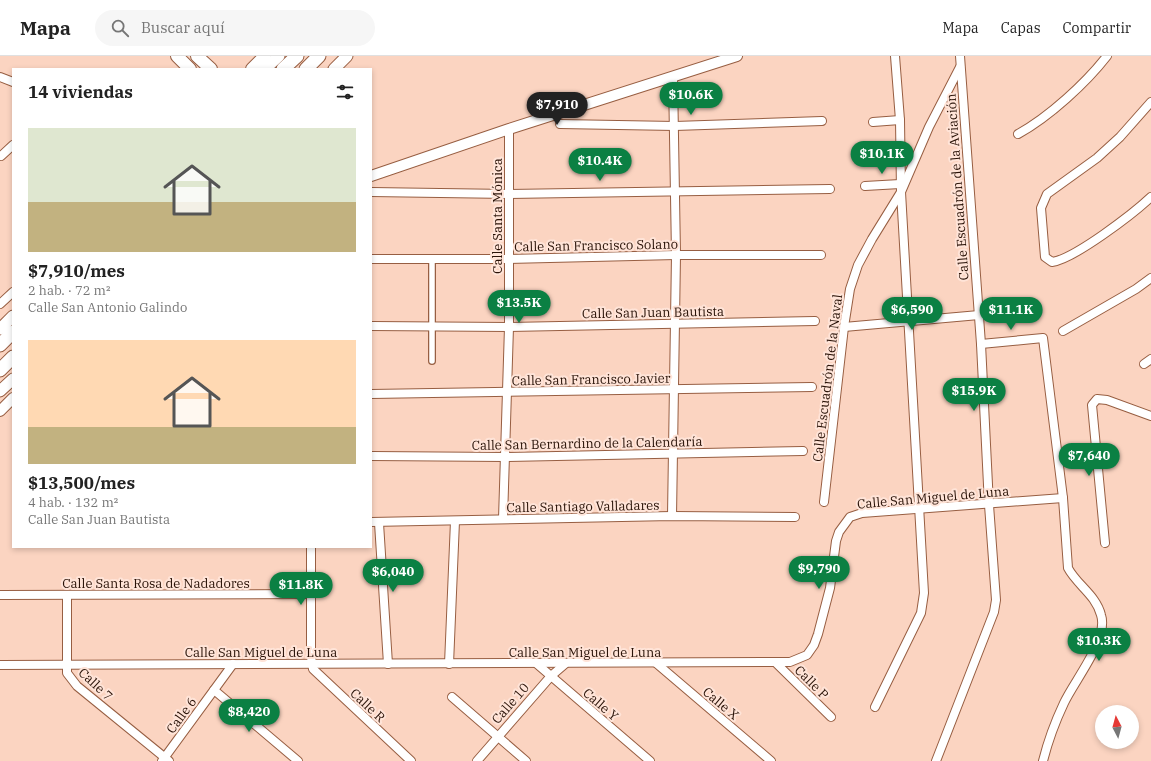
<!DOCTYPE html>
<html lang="es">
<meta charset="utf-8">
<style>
:root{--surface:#fff;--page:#f6f6f6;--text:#222;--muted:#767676;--line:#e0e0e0;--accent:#0b8043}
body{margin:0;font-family:"IBM Plex Serif",serif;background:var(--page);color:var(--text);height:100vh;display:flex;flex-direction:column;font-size:15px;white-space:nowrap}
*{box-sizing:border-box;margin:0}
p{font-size:13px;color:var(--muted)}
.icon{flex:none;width:22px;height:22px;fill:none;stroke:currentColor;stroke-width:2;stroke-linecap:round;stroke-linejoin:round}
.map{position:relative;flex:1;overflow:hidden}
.drawer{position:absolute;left:12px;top:12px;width:360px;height:480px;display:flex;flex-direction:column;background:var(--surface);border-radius:0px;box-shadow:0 2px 6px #0003}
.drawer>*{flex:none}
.needle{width:26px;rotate:354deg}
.fabs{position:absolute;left:1095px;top:649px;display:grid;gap:8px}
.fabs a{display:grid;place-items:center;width:44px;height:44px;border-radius:50%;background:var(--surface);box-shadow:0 2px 6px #0003;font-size:20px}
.price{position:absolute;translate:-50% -34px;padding:0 9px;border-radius:14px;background:var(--accent);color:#fff;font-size:13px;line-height:26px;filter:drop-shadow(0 1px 2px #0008)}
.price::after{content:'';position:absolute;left:50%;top:24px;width:12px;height:9px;margin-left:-6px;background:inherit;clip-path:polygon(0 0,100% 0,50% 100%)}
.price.current{background:#222;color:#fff}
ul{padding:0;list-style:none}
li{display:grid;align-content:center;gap:8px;height:212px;padding:0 16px}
li span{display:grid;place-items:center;height:124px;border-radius:0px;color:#555}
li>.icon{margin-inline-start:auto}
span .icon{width:72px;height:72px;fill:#fffc;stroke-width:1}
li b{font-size:17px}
h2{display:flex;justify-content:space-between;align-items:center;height:48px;padding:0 16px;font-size:17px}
header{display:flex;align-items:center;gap:24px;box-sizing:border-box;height:56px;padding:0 20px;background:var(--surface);border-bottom:1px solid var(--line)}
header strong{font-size:19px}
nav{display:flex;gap:22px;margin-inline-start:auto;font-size:14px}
.search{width:280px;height:36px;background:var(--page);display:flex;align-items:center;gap:10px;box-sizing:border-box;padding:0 14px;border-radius:22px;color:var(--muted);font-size:15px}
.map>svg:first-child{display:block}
</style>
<header>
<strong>Mapa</strong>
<div class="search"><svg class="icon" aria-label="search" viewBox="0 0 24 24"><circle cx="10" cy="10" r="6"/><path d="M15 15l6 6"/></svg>Buscar aquí</div>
<nav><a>Mapa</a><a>Capas</a><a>Compartir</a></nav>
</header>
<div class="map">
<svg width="1151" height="705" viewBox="0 0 1151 705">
<rect width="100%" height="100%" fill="#fbd4c1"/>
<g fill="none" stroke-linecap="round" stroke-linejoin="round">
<g stroke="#975e42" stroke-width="8">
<path id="pedestrian" d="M 432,203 L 432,305"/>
</g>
<g stroke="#975e42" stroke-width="10">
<g id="minor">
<path d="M 0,21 L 13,26"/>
<path d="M 1151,46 L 1120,81 L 1097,102 L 1047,138 L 1041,152 L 1045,201 L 1052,206 C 1074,203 1133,158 1151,141"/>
<path d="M 873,66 L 900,64"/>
<path d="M 560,68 L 675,70 L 822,65"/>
<path d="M 1018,78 C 1049,61 1086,27 1107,0"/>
<path d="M 1,100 L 13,89"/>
<path d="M 865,130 L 900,128"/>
<path d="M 371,136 L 509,138 L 830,133"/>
<path d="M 371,203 L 508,203 L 676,199 L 821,199"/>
<path d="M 0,248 L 13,236"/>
<path d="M 371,270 L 509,271 L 815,265"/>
<path d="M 844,271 L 979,259"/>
<path d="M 1063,275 L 1136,233 L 1151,222"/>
<path d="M 981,288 L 1043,282 L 1063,442 L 1068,512 C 1077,529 1096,539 1101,559 C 1109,583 1074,625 1064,647 C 1055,666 1048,685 1043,705"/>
<path d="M 1144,308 L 1151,303"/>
<path d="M 371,338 L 812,331"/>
<path d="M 371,400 L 505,401 L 803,395"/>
<path d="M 824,446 L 844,271 L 850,233 L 858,209 L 872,183 L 901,136 L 929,71 L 960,11"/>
<path d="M 672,460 L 676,199 L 673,21"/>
<path d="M 503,463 L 509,271 L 509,73"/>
<path d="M 371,466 L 672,460 L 795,461"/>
<path d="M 379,467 L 388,608"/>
<path d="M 1105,487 L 1092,349 L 1097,343 L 1107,344 L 1151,360"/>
<path d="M 311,491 L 311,601 L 313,613 L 411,705"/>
<path d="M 0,539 L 311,538"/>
<path d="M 67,539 L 67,617 L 77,630 L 169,705"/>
<path d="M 656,607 L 771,705"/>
<path d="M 449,608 L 455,465"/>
<path d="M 537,608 L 650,705"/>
<path d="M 777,608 L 831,661"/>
<path d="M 0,609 L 790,606 L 807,599 L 814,589 L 818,578 L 830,532 L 836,485 L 839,476 L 850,461 L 862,457 L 1063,442"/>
<path d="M 214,634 L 298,705"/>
<path d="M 452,641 L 526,705"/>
<path d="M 875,651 L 921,557 L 924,537 L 901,136 L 900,64 L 895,0"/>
<path d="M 162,705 L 233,608"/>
<path d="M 477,705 L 551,620 L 565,608"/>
<path d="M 936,705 L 994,556 L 996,544 L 989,449 L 981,288 L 960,0"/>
</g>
</g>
<g stroke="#975e42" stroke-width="12">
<g id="tertiary">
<path d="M 371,120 L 509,73 L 737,0"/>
<path d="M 0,355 L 13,342"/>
</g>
</g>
<g stroke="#975e42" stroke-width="13">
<g id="secondary">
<path d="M 265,13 L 279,0"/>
<path d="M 334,13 L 347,0"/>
<path d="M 0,273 L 13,260"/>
<path d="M 0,335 L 13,323"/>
</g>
</g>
<g stroke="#975e42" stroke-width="14">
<g id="primary">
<path d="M 177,0 L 190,13"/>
<path d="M 197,0 L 211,13"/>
<path d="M 252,13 L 265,0"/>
</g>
</g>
<g stroke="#975e42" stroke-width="15">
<g id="trunk">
<path d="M 283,13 L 297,0"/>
<path d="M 306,13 L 319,0"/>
<path d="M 0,289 L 13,276"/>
<path d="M 0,314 L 13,301"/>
</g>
</g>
<use href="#pedestrian" stroke="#fff" stroke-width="5.5"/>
<use href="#minor" stroke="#fff" stroke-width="8"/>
<use href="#tertiary" stroke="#fff" stroke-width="10"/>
<use href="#secondary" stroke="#fff" stroke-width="11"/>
<use href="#primary" stroke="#fff" stroke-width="12"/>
<use href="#trunk" stroke="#fff" stroke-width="13"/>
</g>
<g text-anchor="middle" stroke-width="4" stroke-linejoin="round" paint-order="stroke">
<g font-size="13" fill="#291207" stroke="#ffe4d8">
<text transform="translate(957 131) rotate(-94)" y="5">Calle Escuadrón de la Aviación</text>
<text transform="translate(497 160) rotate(-90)" y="5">Calle Santa Mónica</text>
<text transform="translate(596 189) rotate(-1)" y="5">Calle San Francisco Solano</text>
<text transform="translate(653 256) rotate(-1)" y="5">Calle San Juan Bautista</text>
<text transform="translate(827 322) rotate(-83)" y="5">Calle Escuadrón de la Naval</text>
<text transform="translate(591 323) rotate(-1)" y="5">Calle San Francisco Javier</text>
<text transform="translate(587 387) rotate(-1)" y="5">Calle San Bernardino de la Calendaría</text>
<text transform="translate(933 441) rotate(-5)" y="5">Calle San Miguel de Luna</text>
<text transform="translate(583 450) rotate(-1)" y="5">Calle Santiago Valladares</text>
<text x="156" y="532">Calle Santa Rosa de Nadadores</text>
<text x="261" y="601">Calle San Miguel de Luna</text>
<text x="585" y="601">Calle San Miguel de Luna</text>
<text transform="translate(812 626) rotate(45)" y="5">Calle P</text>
<text transform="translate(96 628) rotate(43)" y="5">Calle 7</text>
<text transform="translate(510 647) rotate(-49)" y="5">Calle 10</text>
<text transform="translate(721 647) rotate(40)" y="5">Calle X</text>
<text transform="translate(601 648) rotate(41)" y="5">Calle Y</text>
<text transform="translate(368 649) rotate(43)" y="5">Calle R</text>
<text transform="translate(181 659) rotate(-54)" y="5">Calle 6</text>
</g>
</g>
</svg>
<div class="fabs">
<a><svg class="needle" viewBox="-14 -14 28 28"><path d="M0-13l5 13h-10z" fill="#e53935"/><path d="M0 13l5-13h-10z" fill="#767676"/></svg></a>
</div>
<b class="price" style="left:691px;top:60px">$10.6K</b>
<b class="price current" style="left:557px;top:70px">$7,910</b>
<b class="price" style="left:882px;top:119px">$10.1K</b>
<b class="price" style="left:600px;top:126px">$10.4K</b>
<b class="price" style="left:519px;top:268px">$13.5K</b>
<b class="price" style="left:912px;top:275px">$6,590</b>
<b class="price" style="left:1011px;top:275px">$11.1K</b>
<b class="price" style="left:974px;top:356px">$15.9K</b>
<b class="price" style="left:1089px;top:421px">$7,640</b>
<b class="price" style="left:819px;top:534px">$9,790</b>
<b class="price" style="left:393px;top:537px">$6,040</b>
<b class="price" style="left:301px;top:550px">$11.8K</b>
<b class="price" style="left:1099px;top:606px">$10.3K</b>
<b class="price" style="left:249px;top:677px">$8,420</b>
<section class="drawer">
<h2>14 viviendas<svg class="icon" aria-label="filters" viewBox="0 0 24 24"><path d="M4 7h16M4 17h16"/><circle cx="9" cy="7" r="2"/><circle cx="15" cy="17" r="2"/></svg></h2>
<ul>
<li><span style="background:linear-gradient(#dfe7d0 60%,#c2b280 0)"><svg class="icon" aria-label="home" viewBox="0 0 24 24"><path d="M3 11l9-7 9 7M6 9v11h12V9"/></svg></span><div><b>$7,910/mes</b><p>2 hab. · 72 m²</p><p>Calle San Antonio Galindo</p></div></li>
<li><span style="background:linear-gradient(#ffd9b3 70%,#c2b280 0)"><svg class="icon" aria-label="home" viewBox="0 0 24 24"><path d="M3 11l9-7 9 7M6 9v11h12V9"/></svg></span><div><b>$13,500/mes</b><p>4 hab. · 132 m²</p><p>Calle San Juan Bautista</p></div></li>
</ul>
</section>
</div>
